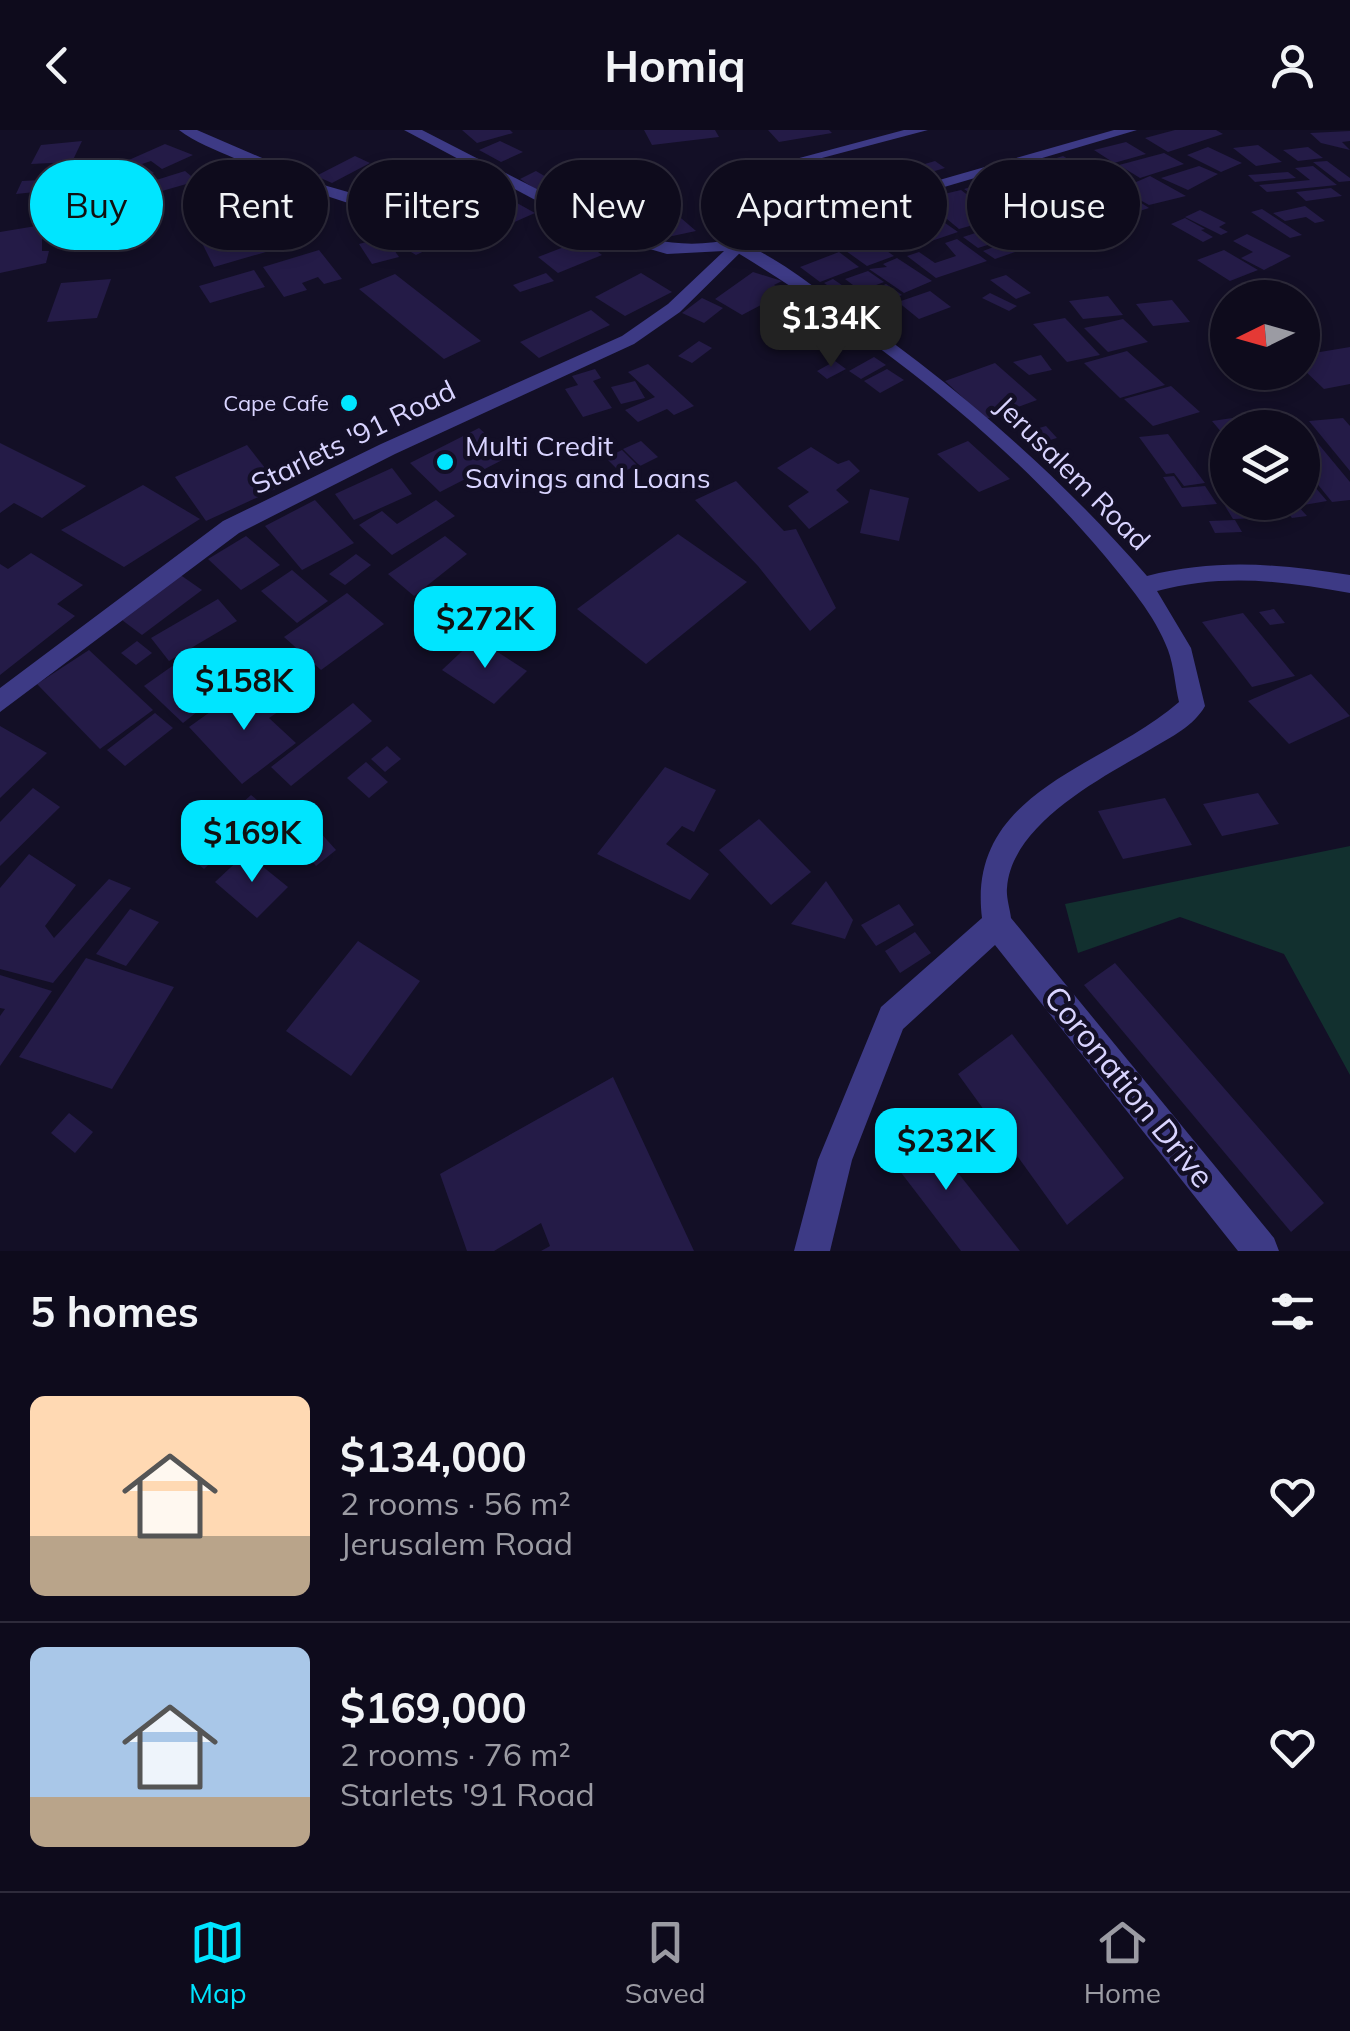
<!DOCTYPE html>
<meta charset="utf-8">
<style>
:root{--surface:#0e0b1c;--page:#171425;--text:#f1f3f6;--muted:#9b9ba3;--line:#2e2b3b;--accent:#00e5ff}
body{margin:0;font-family:Mulish,sans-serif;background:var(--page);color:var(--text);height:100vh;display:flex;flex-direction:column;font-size:38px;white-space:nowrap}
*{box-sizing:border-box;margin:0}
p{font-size:32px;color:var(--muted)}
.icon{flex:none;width:55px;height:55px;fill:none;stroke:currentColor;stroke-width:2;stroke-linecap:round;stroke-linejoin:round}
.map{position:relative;height:1121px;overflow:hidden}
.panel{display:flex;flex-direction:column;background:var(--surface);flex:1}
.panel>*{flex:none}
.banner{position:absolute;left:30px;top:30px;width:1290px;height:90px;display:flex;gap:20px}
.needle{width:65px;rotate:265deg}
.fabs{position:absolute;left:1210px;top:150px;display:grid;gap:20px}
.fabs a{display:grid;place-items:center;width:110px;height:110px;border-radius:50%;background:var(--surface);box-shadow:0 5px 15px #0003,0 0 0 2px var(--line);font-size:50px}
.price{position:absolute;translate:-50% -85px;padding:0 22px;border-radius:20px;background:var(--accent);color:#111;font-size:32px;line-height:65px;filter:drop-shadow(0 2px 5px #0008)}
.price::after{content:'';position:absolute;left:50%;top:60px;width:30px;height:22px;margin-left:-15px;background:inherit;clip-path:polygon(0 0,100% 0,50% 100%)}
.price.selected{background:#222;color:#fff}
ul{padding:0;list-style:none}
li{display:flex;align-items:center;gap:30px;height:250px;padding:0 30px}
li+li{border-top:2px solid var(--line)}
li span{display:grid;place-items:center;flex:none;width:280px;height:200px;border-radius:15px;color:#555}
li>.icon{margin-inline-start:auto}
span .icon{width:120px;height:120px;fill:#fffc;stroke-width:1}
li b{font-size:42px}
h2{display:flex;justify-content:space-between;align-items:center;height:120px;padding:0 30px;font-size:42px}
.chip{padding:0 35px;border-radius:45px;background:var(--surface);box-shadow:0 5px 15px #0003,0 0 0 2px var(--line);font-size:35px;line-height:90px}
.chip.selected{background:var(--accent);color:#111}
header{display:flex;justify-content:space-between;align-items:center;height:130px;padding:0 30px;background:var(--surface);font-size:45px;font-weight:700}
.tabs{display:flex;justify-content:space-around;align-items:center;height:140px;border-top:2px solid var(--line);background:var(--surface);font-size:28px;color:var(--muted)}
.tabs a{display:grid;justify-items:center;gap:5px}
.tabs .selected{color:var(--accent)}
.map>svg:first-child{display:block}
</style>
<header><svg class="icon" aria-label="back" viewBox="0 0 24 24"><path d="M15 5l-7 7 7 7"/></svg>Homiq<svg class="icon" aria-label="person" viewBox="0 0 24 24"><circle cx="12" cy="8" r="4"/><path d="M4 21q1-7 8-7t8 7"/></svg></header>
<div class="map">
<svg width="1350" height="1121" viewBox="0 0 1350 1121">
<rect width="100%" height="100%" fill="#130f26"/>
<path fill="#12302f" d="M 1350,716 L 1350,945 L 1284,824 L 1180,787 L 1078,823 L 1065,774 Z"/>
<g fill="#241b47">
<path d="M 462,0 L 510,0 L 513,3 L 477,13 Z"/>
<path d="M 644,0 L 715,0 L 719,7 L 652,15 Z"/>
<path d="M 768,0 L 829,0 L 832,3 L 779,12 Z"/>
<path d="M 1175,0 L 1216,0 L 1223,4 L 1168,22 L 1145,8 Z"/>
<path d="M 1350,1 L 1350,11 L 1342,12 L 1350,20 L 1321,13 L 1310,3 Z"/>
<path d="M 82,11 L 72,32 L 31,34 L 41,15 Z"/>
<path d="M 500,11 L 523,22 L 501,32 L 479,20 Z"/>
<path d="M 1126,12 L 1146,24 L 1114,33 L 1094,20 Z"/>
<path d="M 165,14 L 193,25 L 162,39 L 151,31 L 142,34 L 154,43 L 136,51 L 113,37 Z"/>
<path d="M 1258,15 L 1282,32 L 1256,36 L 1233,18 Z"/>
<path d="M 1208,17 L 1242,33 L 1221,42 L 1187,25 Z"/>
<path d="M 1308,17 L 1323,28 L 1298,31 L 1283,20 Z"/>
<path d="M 1164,23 L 1184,34 L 1140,48 L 1119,35 Z"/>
<path d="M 355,26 L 370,33 L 332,53 L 316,46 Z"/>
<path d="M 1063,26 L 1106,52 L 1090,57 L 1057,37 L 1050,39 L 1040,33 Z"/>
<path d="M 935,31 L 945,38 L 897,52 L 887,45 Z"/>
<path d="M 1327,31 L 1350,48 L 1350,51 L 1339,52 L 1313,32 Z"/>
<path d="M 1038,34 L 1050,48 L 1033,55 L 1013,41 Z"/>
<path d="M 1199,36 L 1218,44 L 1188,60 L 1161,48 Z"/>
<path d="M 1313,36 L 1337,55 L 1267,62 L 1259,55 L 1310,50 L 1295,38 Z"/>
<path d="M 185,41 L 197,51 L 162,61 L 153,51 Z"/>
<path d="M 536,41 L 558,54 L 540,62 L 520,49 Z"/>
<path d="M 1288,42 L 1296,48 L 1255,52 L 1248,45 Z"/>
<path d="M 225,44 L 230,47 L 219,52 L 223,56 L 239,52 L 230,58 L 238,66 L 214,74 L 206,72 L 211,76 L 196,81 L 183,61 L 196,56 L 211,60 L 204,54 Z"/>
<path d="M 812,45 L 835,66 L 797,75 L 771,53 Z"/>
<path d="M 1012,45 L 1051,71 L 1002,86 L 964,59 Z"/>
<path d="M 1150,46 L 1186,66 L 1149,75 L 1120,59 Z"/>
<path d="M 880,48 L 889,55 L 846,67 L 837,59 Z"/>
<path d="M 59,49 L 54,60 L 16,64 L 22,51 Z"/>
<path d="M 1112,54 L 1149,78 L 1127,85 L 1099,66 L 1074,74 L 1064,67 Z"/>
<path d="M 1331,58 L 1342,66 L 1306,71 L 1296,62 Z"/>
<path d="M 961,60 L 998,88 L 959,99 L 923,69 Z"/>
<path d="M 752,62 L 762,72 L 777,69 L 790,82 L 715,100 L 700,82 L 717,79 L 711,72 Z"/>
<path d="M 448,64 L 457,70 L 431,81 L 421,74 Z"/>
<path d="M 501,64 L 535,83 L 510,94 L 485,85 L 470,92 L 457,84 Z"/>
<path d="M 912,70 L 925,79 L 958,102 L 899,122 L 893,118 L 920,109 L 881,80 Z"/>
<path d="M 89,71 L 92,75 L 84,78 L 90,86 L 80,90 L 69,77 Z"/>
<path d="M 1097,71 L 1128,90 L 1109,96 L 1079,76 Z"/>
<path d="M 1059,73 L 1070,81 L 1063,83 L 1082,97 L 1065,102 L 1035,80 Z"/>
<path d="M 667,76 L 696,101 L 663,108 L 637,94 L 638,85 Z"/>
<path d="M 1305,76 L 1325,91 L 1315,93 L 1306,87 L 1285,91 L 1273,83 Z"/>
<path d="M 1262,79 L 1302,105 L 1290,108 L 1251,82 Z"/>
<path d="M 1200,80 L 1226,93 L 1219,97 L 1228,102 L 1221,105 L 1185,87 Z"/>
<path d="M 849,88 L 860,97 L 811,112 L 800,102 Z"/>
<path d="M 1185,88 L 1205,99 L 1201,100 L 1213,107 L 1203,112 L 1171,94 Z"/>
<path d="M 276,93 L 290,115 L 214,137 L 202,113 Z"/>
<path d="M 888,93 L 910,109 L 887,117 L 876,108 L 853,114 L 844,106 Z"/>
<path d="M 42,95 L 42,121 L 49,121 L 46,133 L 0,143 L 0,102 Z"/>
<path d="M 997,96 L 1013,107 L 978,118 L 963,107 Z"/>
<path d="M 442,101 L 453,107 L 416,125 L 406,119 Z"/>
<path d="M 1247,104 L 1291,126 L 1264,140 L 1241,128 L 1253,122 L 1233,111 Z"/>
<path d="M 385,107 L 399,127 L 372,134 L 359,114 Z"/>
<path d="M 1020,107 L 1032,116 L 995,129 L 983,121 Z"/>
<path d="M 957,109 L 987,131 L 936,148 L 907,126 L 919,122 L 935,133 L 956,126 L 945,113 Z"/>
<path d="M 582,110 L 602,125 L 558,143 L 538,127 Z"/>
<path d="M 873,111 L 894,126 L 867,136 L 846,121 Z"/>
<path d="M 319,120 L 342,149 L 324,154 L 318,147 L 302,153 L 307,160 L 284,167 L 263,137 Z"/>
<path d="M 1224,120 L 1258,140 L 1230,151 L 1197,130 Z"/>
<path d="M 839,122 L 859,137 L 820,152 L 800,137 Z"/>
<path d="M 897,128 L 932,151 L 904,163 L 869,139 L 887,137 L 883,134 Z"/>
<path d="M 254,140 L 265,157 L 210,173 L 199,156 Z"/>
<path d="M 868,141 L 884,152 L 861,161 L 845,149 Z"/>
<path d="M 753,142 L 782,151 L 774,155 L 824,184 L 800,198 L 761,175 L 742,185 L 715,169 Z"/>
<path d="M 546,143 L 554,151 L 520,162 L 513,155 Z"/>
<path d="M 641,143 L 672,162 L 625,186 L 595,167 Z"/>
<path d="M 395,144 L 481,211 L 444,229 L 359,159 Z"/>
<path d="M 1006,145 L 1031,163 L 1016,169 L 990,150 Z"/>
<path d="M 111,149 L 97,188 L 47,192 L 61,153 Z"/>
<path d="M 833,149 L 855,164 L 846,168 L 824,153 Z"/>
<path d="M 886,154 L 902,165 L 883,173 L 868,162 Z"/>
<path d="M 930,161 L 951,177 L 919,189 L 898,172 Z"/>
<path d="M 864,163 L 881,176 L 863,183 L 847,170 Z"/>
<path d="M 990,163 L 1017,176 L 1009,181 L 982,168 Z"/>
<path d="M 1108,166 L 1123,185 L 1083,189 L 1069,171 Z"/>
<path d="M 702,168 L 723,178 L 704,193 L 682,183 Z"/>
<path d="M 1172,170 L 1190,192 L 1153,196 L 1136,174 Z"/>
<path d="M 591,180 L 610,195 L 539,228 L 520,212 Z"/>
<path d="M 1065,188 L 1100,225 L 1067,232 L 1033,194 Z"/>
<path d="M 1123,189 L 1148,212 L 1108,222 L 1084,198 Z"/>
<path d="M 699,211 L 712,218 L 692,233 L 678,226 Z"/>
<path d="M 1350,217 L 1350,254 L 1324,259 L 1302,238 L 1302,225 Z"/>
<path d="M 1127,221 L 1165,255 L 1120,268 L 1084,233 Z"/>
<path d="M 1041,225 L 1052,240 L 1029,245 L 1013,232 Z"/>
<path d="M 874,227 L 886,235 L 861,249 L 849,241 Z"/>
<path d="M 835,231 L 846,239 L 827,249 L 817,241 Z"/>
<path d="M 995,233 L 1037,270 L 986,289 L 945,251 Z"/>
<path d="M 648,234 L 694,276 L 674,285 L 667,279 L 638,292 L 625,280 L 655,267 L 628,242 Z"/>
<path d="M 595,239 L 601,248 L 593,251 L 612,278 L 583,287 L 565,259 L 578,255 L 572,246 Z"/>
<path d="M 887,239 L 904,250 L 880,263 L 864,251 Z"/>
<path d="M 635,251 L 645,268 L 621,274 L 611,257 Z"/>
<path d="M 1171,256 L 1200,282 L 1153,296 L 1124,269 Z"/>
<path d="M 1253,285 L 1263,298 L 1228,298 L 1228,310 L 1212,291 Z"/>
<path d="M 1296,287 L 1350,352 L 1350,370 L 1332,372 L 1302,335 L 1302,298 L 1272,298 L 1266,290 Z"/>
<path d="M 1343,288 L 1350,296 L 1350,341 L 1309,291 Z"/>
<path d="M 1046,296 L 1057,308 L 1029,316 L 1018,304 Z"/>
<path d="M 479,298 L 510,326 L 440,362 L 410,333 Z"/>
<path d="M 1168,304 L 1205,353 L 1184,356 L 1174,343 L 1166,344 L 1139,307 Z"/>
<path d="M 641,311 L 658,327 L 640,336 L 623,319 Z"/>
<path d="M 968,311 L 1010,349 L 979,362 L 937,324 Z"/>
<path d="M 0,313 L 86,356 L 42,388 L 14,373 L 0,383 Z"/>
<path d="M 247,315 L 280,357 L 206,391 L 175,347 Z"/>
<path d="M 811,317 L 838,334 L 849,330 L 860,341 L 836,360 L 849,372 L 809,399 L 788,376 L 809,362 L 777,338 Z"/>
<path d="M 622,320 L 637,335 L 621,343 L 606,328 Z"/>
<path d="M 392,338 L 412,364 L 354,390 L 335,364 Z"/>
<path d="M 1302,342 L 1327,371 L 1298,376 L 1307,386 L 1292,388 L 1279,372 L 1302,372 Z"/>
<path d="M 1174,346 L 1182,358 L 1205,356 L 1217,374 L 1182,377 L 1163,347 Z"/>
<path d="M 736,351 L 784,401 L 796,399 L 836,478 L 810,501 L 758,436 L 695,370 Z"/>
<path d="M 143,355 L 200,389 L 124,437 L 61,400 Z"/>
<path d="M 870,359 L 909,368 L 899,411 L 860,403 Z"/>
<path d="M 315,370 L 354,413 L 302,440 L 265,396 Z"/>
<path d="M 436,370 L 455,386 L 392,425 L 359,395 L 382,381 L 397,394 Z"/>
<path d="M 1253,374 L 1261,388 L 1233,389 L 1225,376 Z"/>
<path d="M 1235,390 L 1242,402 L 1215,403 L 1209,391 Z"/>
<path d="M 678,404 L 747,452 L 646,534 L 577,479 Z"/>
<path d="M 246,406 L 280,435 L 241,460 L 208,429 Z"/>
<path d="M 445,406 L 467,424 L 414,466 L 388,444 Z"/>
<path d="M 31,423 L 83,455 L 57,474 L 75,486 L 0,545 L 0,434 L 8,439 Z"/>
<path d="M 356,424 L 371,435 L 345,455 L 329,444 Z"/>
<path d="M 292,440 L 328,471 L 297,493 L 261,461 Z"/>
<path d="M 179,444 L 202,460 L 142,505 L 118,487 Z"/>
<path d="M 347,463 L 384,494 L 321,540 L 284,507 Z"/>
<path d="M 218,469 L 237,491 L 169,531 L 151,508 Z"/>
<path d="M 1274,479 L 1285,493 L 1270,495 L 1259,482 Z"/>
<path d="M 1243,483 L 1295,546 L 1252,557 L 1202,492 Z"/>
<path d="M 476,508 L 527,541 L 494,574 L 442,540 Z"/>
<path d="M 137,511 L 152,523 L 136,535 L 121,523 Z"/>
<path d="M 89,520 L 153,580 L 100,619 L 37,554 Z"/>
<path d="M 197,526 L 210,537 L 198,546 L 186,534 Z"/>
<path d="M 178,532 L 216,567 L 183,593 L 144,556 Z"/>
<path d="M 217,535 L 240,551 L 221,566 L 199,549 Z"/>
<path d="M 1311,544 L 1350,586 L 1289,614 L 1248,571 Z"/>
<path d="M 252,552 L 281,580 L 269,588 L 296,613 L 242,654 L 189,597 Z"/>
<path d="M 353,573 L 372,591 L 291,656 L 271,637 Z"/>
<path d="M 155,583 L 173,598 L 125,636 L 107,620 Z"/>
<path d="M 0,596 L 47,623 L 0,668 Z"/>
<path d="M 387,616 L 401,629 L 385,642 L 371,629 Z"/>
<path d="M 366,632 L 388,652 L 369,668 L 347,648 Z"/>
<path d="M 665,637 L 716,660 L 694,702 L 682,696 L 666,714 L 709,744 L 690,770 L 597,724 Z"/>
<path d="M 33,658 L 60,677 L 0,736 L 0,692 Z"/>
<path d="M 1258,663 L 1279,694 L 1222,706 L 1203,674 Z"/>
<path d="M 251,665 L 268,679 L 204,739 L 186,724 Z"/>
<path d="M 1165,668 L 1192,715 L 1123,729 L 1098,681 Z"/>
<path d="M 285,671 L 300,684 L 264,715 L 249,701 Z"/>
<path d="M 759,689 L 811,742 L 771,775 L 719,720 Z"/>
<path d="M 318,700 L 336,720 L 316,736 L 299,715 Z"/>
<path d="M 246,723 L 288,757 L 257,788 L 215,752 Z"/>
<path d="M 29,724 L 76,755 L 45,796 L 54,808 L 109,749 L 131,758 L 53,853 L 0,839 L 0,758 Z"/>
<path d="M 826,751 L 853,790 L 845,809 L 791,794 Z"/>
<path d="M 899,774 L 914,795 L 876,816 L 861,795 Z"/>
<path d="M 130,779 L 159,792 L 126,836 L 96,824 Z"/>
<path d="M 915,802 L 931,823 L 900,843 L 885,821 Z"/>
<path d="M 358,811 L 420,851 L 351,946 L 286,901 Z"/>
<path d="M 86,828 L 174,857 L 112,959 L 19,927 Z"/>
<path d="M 1115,833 L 1324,1073 L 1291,1102 L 1084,855 Z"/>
<path d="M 0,845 L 52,861 L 0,936 L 0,886 L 5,879 L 0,878 Z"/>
<path d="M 1012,904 L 1124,1048 L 1067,1095 L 958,944 Z"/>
<path d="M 613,947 L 694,1121 L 541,1121 L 550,1116 L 541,1093 L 494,1121 L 467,1121 L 440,1044 Z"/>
<path d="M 69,983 L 93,1002 L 75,1023 L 51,1003 Z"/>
<path d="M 916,990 L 1020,1121 L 961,1121 L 883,1019 Z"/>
</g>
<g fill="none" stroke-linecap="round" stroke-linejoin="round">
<g fill="#3d3a85" fill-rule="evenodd">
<path d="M 179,0 L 197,0 L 327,56 L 471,97 L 463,102 C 383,88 308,62 234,28 C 216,20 194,12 179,0 Z"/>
<path d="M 904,0 L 928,0 L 784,38 L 777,34 Z"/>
<path d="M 733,114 C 752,111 796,144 813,156 C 937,240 1049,333 1147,446 C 1217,428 1280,434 1350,445 L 1350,463 C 1284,451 1223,443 1157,461 L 1191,518 L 1205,576 C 1194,596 1171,607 1151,619 C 1103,647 1011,694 1007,758 C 1006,767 1010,779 1011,788 L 1274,1108 L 1279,1121 L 1238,1121 L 995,815 L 903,899 L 852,1030 L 830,1121 L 794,1121 L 818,1030 L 881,877 L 982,788 C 966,660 1104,638 1179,572 C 1175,556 1174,536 1168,520 C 1155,485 1127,453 1104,425 C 1001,303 869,203 733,120 Z"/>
</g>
<path fill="#3d3a85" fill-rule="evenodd" d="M 404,0 L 422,0 L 613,98 C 655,113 692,119 737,108 L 1114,0 L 1137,0 L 748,115 L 680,182 L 634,214 L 395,324 L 239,403 L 0,582 L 0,558 L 223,391 L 381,314 L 622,206 L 668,174 L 724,121 L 667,124 L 601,105 Z"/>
</g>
<g fill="#00e5ff" stroke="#130f26" stroke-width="4">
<circle cx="349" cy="273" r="10"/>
<circle cx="445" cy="332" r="10"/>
</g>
<g text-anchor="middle" stroke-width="9" stroke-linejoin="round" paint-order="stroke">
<g font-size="22" fill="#d9d4ff" stroke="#130f26" text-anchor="end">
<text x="329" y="281">Cape Cafe</text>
</g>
<g font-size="28" fill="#d9d4ff" stroke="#130f26">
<text transform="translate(353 307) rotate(-26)" y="10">Starlets '91 Road</text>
<text transform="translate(1073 343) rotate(45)" y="10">Jerusalem Road</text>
</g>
<g font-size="28" fill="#d9d4ff" stroke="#130f26" text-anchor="start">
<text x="465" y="326">Multi Credit<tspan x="465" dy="32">Savings and Loans</tspan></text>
</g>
<g font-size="32" fill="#d9d4ff" stroke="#130f26">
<text transform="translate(1129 957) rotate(51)" y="11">Coronation Drive</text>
</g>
</g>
</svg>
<div class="fabs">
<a><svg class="needle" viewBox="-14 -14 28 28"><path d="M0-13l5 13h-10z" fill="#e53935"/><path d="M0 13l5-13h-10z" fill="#9b9ba3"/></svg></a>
<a><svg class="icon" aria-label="layers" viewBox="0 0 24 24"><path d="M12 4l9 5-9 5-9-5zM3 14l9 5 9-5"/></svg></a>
</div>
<b class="price selected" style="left:831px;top:240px">$134K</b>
<b class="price" style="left:485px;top:541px">$272K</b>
<b class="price" style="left:244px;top:603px">$158K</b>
<b class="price" style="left:252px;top:755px">$169K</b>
<b class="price" style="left:946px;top:1063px">$232K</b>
<div class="banner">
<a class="chip selected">Buy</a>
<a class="chip">Rent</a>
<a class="chip">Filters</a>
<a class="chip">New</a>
<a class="chip">Apartment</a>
<a class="chip">House</a>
</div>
</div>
<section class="panel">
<h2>5 homes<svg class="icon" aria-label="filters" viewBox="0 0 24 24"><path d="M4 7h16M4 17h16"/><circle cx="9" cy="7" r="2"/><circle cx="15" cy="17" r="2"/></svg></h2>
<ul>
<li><span style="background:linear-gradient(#ffd9b3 70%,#b9a48a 0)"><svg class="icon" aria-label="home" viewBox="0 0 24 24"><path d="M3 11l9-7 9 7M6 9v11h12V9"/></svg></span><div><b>$134,000</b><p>2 rooms · 56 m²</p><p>Jerusalem Road</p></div><svg class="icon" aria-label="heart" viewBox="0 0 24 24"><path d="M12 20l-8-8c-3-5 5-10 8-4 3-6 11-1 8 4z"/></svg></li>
<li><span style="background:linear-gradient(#a9c7e8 75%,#b9a48a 0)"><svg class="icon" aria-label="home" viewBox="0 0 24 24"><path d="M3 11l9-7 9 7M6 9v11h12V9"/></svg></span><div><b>$169,000</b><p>2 rooms · 76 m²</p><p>Starlets '91 Road</p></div><svg class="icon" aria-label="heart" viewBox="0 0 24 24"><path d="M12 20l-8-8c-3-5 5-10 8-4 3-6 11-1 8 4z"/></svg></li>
</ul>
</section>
<nav class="tabs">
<a class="selected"><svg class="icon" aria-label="map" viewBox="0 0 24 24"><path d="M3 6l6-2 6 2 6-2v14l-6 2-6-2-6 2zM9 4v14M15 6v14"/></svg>Map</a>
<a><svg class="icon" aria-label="saved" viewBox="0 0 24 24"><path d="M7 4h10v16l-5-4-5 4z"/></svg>Saved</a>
<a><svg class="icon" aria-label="home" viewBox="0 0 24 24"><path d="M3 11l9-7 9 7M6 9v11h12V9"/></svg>Home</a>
</nav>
